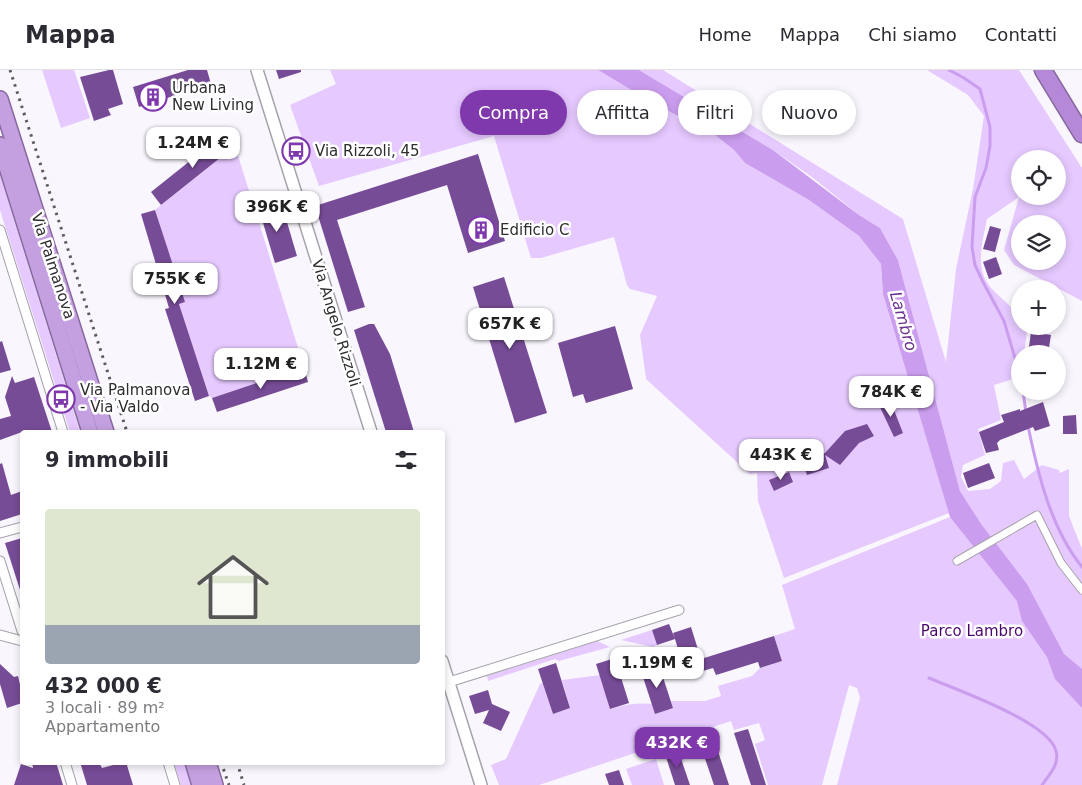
<!DOCTYPE html>
<html lang="it">
<meta charset="utf-8">
<style>
:root{--surface:#fff;--page:#f7f7f7;--text:#2b2b33;--muted:#7c7c81;--line:#e1e1e2;--accent:#7f39ac}
body{margin:0;font-family:"DejaVu Sans",sans-serif;background:var(--page);color:var(--text);height:100vh;display:flex;flex-direction:column;font-size:19px;white-space:nowrap}
*{box-sizing:border-box;margin:0}
p{font-size:16px;color:var(--muted)}
.icon{flex:none;width:28px;height:28px;fill:none;stroke:currentColor;stroke-width:2;stroke-linecap:round;stroke-linejoin:round}
.map{position:relative;flex:1;overflow:hidden}
.details{position:absolute;left:20px;top:360px;width:425px;height:335px;display:flex;flex-direction:column;background:var(--surface);border-radius:5px;box-shadow:0 2px 8px #0003}
.details>*{flex:none}
.top-card{position:absolute;left:460px;top:20px;width:475px;height:45px;display:flex;gap:10px}
.buttons{position:absolute;left:1011px;top:80px;display:grid;gap:10px}
.buttons a{display:grid;place-items:center;width:55px;height:55px;border-radius:50%;background:var(--surface);box-shadow:0 2px 8px #0003;font-size:25px}
.price{position:absolute;translate:-50% -42px;padding:0 11px;border-radius:10px;background:#fff;color:#222;font-size:16px;line-height:32px;filter:drop-shadow(0 1px 2px #0008)}
.price::after{content:'';position:absolute;left:50%;top:30px;width:15px;height:11px;margin-left:-8px;background:inherit;clip-path:polygon(0 0,100% 0,50% 100%)}
.price.selected{background:var(--accent);color:#fff}
ul{padding:0;list-style:none}
li{display:grid;align-content:center;gap:10px;height:265px;padding:0 25px}
li span{display:grid;place-items:center;height:155px;border-radius:5px;color:#555}
li>.icon{margin-inline-start:auto}
span .icon{width:90px;height:90px;fill:#fffc;stroke-width:1}
li b{font-size:21px}
h2{display:flex;justify-content:space-between;align-items:center;height:60px;padding:0 25px;font-size:21px}
.pill{padding:0 18px;border-radius:22px;background:var(--surface);box-shadow:0 2px 8px #0003;font-size:18px;line-height:45px}
.pill.selected{background:var(--accent);color:#fff}
header{display:flex;align-items:center;gap:30px;box-sizing:border-box;height:70px;padding:0 25px;background:var(--surface);border-bottom:1px solid var(--line)}
header strong{font-size:24px}
nav{display:flex;gap:28px;margin-inline-start:auto;font-size:18px}
.map>svg:first-child{display:block}
</style>
<header>
<strong>Mappa</strong>
<nav><a>Home</a><a>Mappa</a><a>Chi siamo</a><a>Contatti</a></nav>
</header>
<div class="map">
<svg width="1082" height="715" viewBox="0 0 1082 715">
<rect width="100%" height="100%" fill="#faf6fe"/>
<g fill="#e6c9ff" fill-rule="evenodd">
<path d="M 42,0 L 74,0 L 90,48 L 61,58 Z"/>
<path d="M 330,0 L 598,0 L 653,33 L 715,65 L 734,80 L 745,93 L 809,130 L 859,166 L 881,194 L 883,224 L 949,443 L 784,508 L 758,431 L 757,403 L 750,404 L 646,309 L 640,265 L 657,226 L 630,219 L 627,215 L 614,167 L 541,188 L 531,188 L 494,66 L 319,116 L 290,35 L 336,14 Z"/>
<path d="M 639,0 L 663,0 L 903,149 L 946,292 L 956,199 L 973,119 L 984,46 L 968,25 L 927,0 L 1019,0 L 1082,98 L 1082,231 L 1014,195 L 1004,180 L 1019,127 L 987,149 C 983,169 975,195 988,214 C 997,227 1020,239 1020,256 L 1024,256 L 1027,261 L 1024,284 L 1020,284 L 1020,307 L 994,315 L 1001,350 L 978,359 L 985,385 L 963,395 L 961,407 L 968,421 L 990,419 L 1001,411 L 1003,393 L 1014,390 L 1024,409 L 1042,395 L 1059,400 L 1060,403 L 1069,399 L 1069,446 L 1082,479 L 1082,715 L 837,715 L 860,628 L 857,618 L 849,615 L 822,715 L 768,715 L 755,674 L 765,670 L 759,653 L 734,660 L 731,651 L 539,715 L 499,715 L 491,695 L 506,689 L 540,614 L 543,613 L 553,644 L 570,638 L 562,610 L 600,605 L 611,639 C 633,632 650,632 673,638 L 671,631 L 705,631 L 721,626 L 718,616 L 752,606 L 760,598 L 782,591 L 774,566 L 795,559 L 782,515 L 950,447 L 952,449 L 972,440 L 960,421 L 898,190 L 880,158 L 859,145 L 812,107 L 773,80 ZM 1020,89 L 1058,89 L 1058,126 L 1020,126 ZM 1020,154 L 1058,154 L 1058,191 L 1020,191 Z"/>
<path d="M 235,76 L 304,297 L 212,328 L 209,326 L 179,234 L 184,232 L 155,140 Z"/>
<path d="M 0,105 L 80,362 L 70,362 L 0,140 Z"/>
<path d="M 652,560 L 657,575 L 653,577 L 621,570 Z"/>
<path d="M 597,571 L 610,577 L 559,591 L 555,589 L 488,611 L 487,606 Z"/>
<path d="M 656,689 L 664,715 L 632,715 L 626,699 Z"/>
<path d="M 174,693 L 184,693 L 191,715 L 181,715 Z"/>
</g>
<path fill="#cb9def" d="M 598,0 L 639,0 L 773,80 L 859,145 L 880,158 L 898,190 L 960,421 L 981,454 L 1027,514 L 1064,584 L 1082,599 L 1082,638 L 1055,609 L 1047,587 L 1022,551 L 1017,531 L 950,447 L 883,224 L 881,194 L 859,166 L 809,130 L 745,93 L 734,80 L 715,65 L 653,33 Z"/>
<g fill="none" stroke-linecap="round" stroke-linejoin="round">
<g stroke="#cb9def" stroke-width="3">
<path d="M 949,0 L 964,8 L 980,19 L 990,57 L 990,76 L 986,98 L 975,127 L 972,177 L 975,195 L 983,212 L 1004,251 L 1020,305"/>
<path d="M 1023,321 L 1026,343"/>
<path d="M 1028,356 C 1038,404 1051,459 1082,497"/>
<path d="M 929,608 C 957,620 1049,652 1056,681 C 1060,694 1049,705 1042,715"/>
</g>
</g>
<g fill="#774c97">
<path d="M 109,0 L 113,0 L 123,34 L 108,39 L 111,45 L 94,51 L 80,7 Z"/>
<path d="M 188,0 L 207,0 L 211,14 L 139,37 L 133,17 Z"/>
<path d="M 276,0 L 301,0 L 301,2 L 279,9 Z"/>
<path d="M 225,63 L 235,76 L 161,135 L 151,122 Z"/>
<path d="M 478,84 L 505,171 L 468,183 L 447,115 L 337,150 L 365,237 L 348,242 L 315,136 Z"/>
<path d="M 267,127 L 273,145 L 284,142 L 297,186 L 275,193 L 258,136 Z"/>
<path d="M 155,140 L 185,232 L 179,234 L 209,326 L 195,331 L 165,239 L 169,238 L 141,144 Z"/>
<path d="M 990,156 L 1001,159 L 995,182 L 983,179 Z"/>
<path d="M 996,187 L 1002,204 L 989,209 L 983,192 Z"/>
<path d="M 504,207 L 547,343 L 515,353 L 473,217 Z"/>
<path d="M 369,254 L 374,254 L 390,284 L 414,362 L 386,362 L 354,260 Z"/>
<path d="M 615,256 L 633,319 L 586,333 L 583,324 L 573,327 L 558,273 Z"/>
<path d="M 1031,262 L 1051,265 L 1048,284 L 1028,284 Z"/>
<path d="M 2,271 L 11,300 L 0,303 L 0,272 Z"/>
<path d="M 304,297 L 308,312 L 217,342 L 212,328 Z"/>
<path d="M 12,306 L 15,313 L 34,307 L 52,362 L 22,362 L 0,370 L 0,349 L 11,346 L 5,327 Z"/>
<path d="M 890,330 L 903,363 L 894,367 L 879,335 Z"/>
<path d="M 1043,332 L 1050,356 L 1035,361 L 1033,357 L 1000,370 L 997,373 L 999,380 L 986,383 L 979,362 L 1004,352 L 1001,345 L 1020,339 L 1020,341 Z"/>
<path d="M 1076,345 L 1077,364 L 1063,364 L 1063,346 Z"/>
<path d="M 867,354 L 874,366 L 859,373 L 840,395 L 825,385 L 829,398 L 807,405 L 801,389 L 825,383 L 845,361 Z"/>
<path d="M 2,393 L 11,425 L 22,421 L 22,444 L 0,451 L 0,394 Z"/>
<path d="M 989,393 L 995,408 L 968,418 L 963,403 Z"/>
<path d="M 789,402 L 793,412 L 774,421 L 769,410 Z"/>
<path d="M 22,468 L 22,522 L 21,523 L 5,473 Z"/>
<path d="M 669,554 L 675,569 L 673,563 L 691,557 L 701,589 L 774,566 L 782,591 L 760,598 L 758,592 L 716,605 L 713,598 L 686,606 L 675,569 L 657,575 L 652,560 Z"/>
<path d="M 615,588 L 629,633 L 610,639 L 596,594 Z"/>
<path d="M 556,593 L 570,638 L 553,644 L 538,599 Z"/>
<path d="M 0,594 L 14,607 L 18,606 L 22,623 L 22,633 L 7,638 L 0,614 Z"/>
<path d="M 659,595 L 673,638 L 655,644 L 641,601 Z"/>
<path d="M 488,620 L 492,634 L 510,642 L 501,661 L 483,653 L 489,640 L 475,644 L 469,626 Z"/>
<path d="M 748,659 L 766,715 L 751,715 L 734,663 Z"/>
<path d="M 714,669 L 729,715 L 714,715 L 700,674 Z"/>
<path d="M 678,680 L 690,715 L 675,715 L 665,684 Z"/>
<path d="M 32,692 L 56,692 L 63,715 L 14,715 L 21,694 L 33,698 Z"/>
<path d="M 80,692 L 99,692 L 102,698 L 117,694 L 116,692 L 126,692 L 133,715 L 87,715 Z"/>
<path d="M 619,700 L 624,715 L 609,715 L 605,704 Z"/>
</g>
<g fill="none" stroke-linecap="round" stroke-linejoin="round">
<g stroke="#a6a2aa" stroke-width="9">
<path id="pedestrian" d="M 957,491 L 1037,445 L 1061,493 L 1082,520"/>
</g>
<g stroke="#a6a2aa" stroke-width="11">
<g id="minor">
<path d="M 0,160 L 63,362"/>
<path d="M 0,463 L 22,457"/>
<path d="M 0,491 L 22,561"/>
<path d="M 0,565 L 22,571"/>
<path d="M 449,612 L 679,540"/>
<path d="M 65,692 L 72,715"/>
<path d="M 168,692 L 175,715"/>
</g>
</g>
<g stroke="#a6a2aa" stroke-width="14">
<g id="tertiary">
<path d="M 257,0 L 371,362"/>
<path d="M 442,591 L 481,715"/>
</g>
</g>
<g stroke="#86699d" stroke-width="18">
<g id="trunk">
<path d="M 0,29 L 106,362"/>
<path d="M 0,75 L 90,362"/>
<path d="M 193,692 L 200,715"/>
<path d="M 208,692 L 215,715"/>
</g>
</g>
<g stroke="#86699d" stroke-width="19">
<path id="motorway" d="M 1043,0 L 1082,64"/>
</g>
<use href="#pedestrian" stroke="#fff" stroke-width="7"/>
<use href="#minor" stroke="#fff" stroke-width="9"/>
<use href="#tertiary" stroke="#fff" stroke-width="11"/>
<use href="#trunk" stroke="#c4a0e0" stroke-width="15"/>
<use href="#motorway" stroke="#b589d8" stroke-width="16"/>
<g stroke="#5d5b5f" stroke-width="3" stroke-dasharray="2.5 5" stroke-linecap="butt">
<path d="M 10,0 L 127,362"/>
<path d="M 221,692 L 229,715"/>
<path d="M 237,692 L 244,715"/>
</g>
</g>
<defs>
<g id="building-ring" transform="scale(1.4375)"><circle r="9.5" fill="#fff" stroke="#7f39ac" stroke-width="1.5"/><path d="M-4-6H4V6H1V3H-1V6H-4ZM-2.5-4.3h1.7v1.8h-1.7ZM.8-4.3h1.7v1.8H.8ZM-2.5-1h1.7V.8h-1.7ZM.8-1h1.7V.8H.8Z" fill="#7f39ac"/></g>
<g id="bus-ring" transform="scale(1.4375)"><circle r="9.5" fill="#fff" stroke="#7f39ac" stroke-width="1.5"/><path d="M-5-6H5V4H4V6H2V4H-2V6H-4V4H-5ZM-3.5-4V0h7V-4ZM-3.5 1.2v1.5H-2V1.2ZM2 1.2v1.5H3.5V1.2Z" fill="#7f39ac"/></g>
</defs>
<g fill-rule="evenodd">
<use href="#building-ring" x="153" y="27"/>
<use href="#bus-ring" x="296" y="81"/>
<use href="#building-ring" x="481" y="160"/>
<use href="#bus-ring" x="61" y="329"/>
</g>
<g text-anchor="middle" stroke-width="5" stroke-linejoin="round" paint-order="stroke">
<g font-size="15" fill="#2f2d30" stroke="#fff" text-anchor="start">
<text x="172" y="23">Urbana<tspan x="172" dy="17">New Living</tspan></text>
<text x="315" y="86">Via Rizzoli, 45</text>
<text x="500" y="165">Edificio C</text>
<text x="80" y="325">Via Palmanova<tspan x="80" dy="17">- Via Valdo</tspan></text>
</g>
<g font-size="15" fill="#2f2d30" stroke="#fff">
<text transform="translate(53 196) rotate(72)" y="5">Via Palmanova</text>
<text transform="translate(336 253) rotate(73)" y="5">Via Angelo Rizzoli</text>
</g>
<g font-size="15" fill="#4a086c" stroke="#fff">
<text x="972" y="566">Parco Lambro</text>
</g>
<g font-size="16" font-style="italic" fill="#6b3290" stroke="#fff">
<text transform="translate(904 251) rotate(74)" y="6">Lambro</text>
</g>
</g>
</svg>
<div class="buttons">
<a><svg class="icon" aria-label="locate" viewBox="0 0 24 24"><circle cx="12" cy="12" r="6"/><path d="M12 2v4M12 18v4M2 12h4M18 12h4"/></svg></a>
<a><svg class="icon" aria-label="layers" viewBox="0 0 24 24"><path d="M12 4l9 5-9 5-9-5zM3 14l9 5 9-5"/></svg></a>
<a>+</a>
<a>−</a>
</div>
<b class="price" style="left:193px;top:99px">1.24M €</b>
<b class="price" style="left:277px;top:163px">396K €</b>
<b class="price" style="left:175px;top:235px">755K €</b>
<b class="price" style="left:510px;top:280px">657K €</b>
<b class="price" style="left:261px;top:320px">1.12M €</b>
<b class="price" style="left:891px;top:348px">784K €</b>
<b class="price" style="left:781px;top:411px">443K €</b>
<b class="price" style="left:657px;top:619px">1.19M €</b>
<b class="price selected" style="left:677px;top:699px">432K €</b>
<div class="top-card">
<a class="pill selected">Compra</a>
<a class="pill">Affitta</a>
<a class="pill">Filtri</a>
<a class="pill">Nuovo</a>
</div>
<section class="details">
<h2>9 immobili<svg class="icon" aria-label="filters" viewBox="0 0 24 24"><path d="M4 7h16M4 17h16"/><circle cx="9" cy="7" r="2"/><circle cx="15" cy="17" r="2"/></svg></h2>
<ul>
<li><span style="background:linear-gradient(#dfe7d0 75%,#9aa5b1 0)"><svg class="icon" aria-label="home" viewBox="0 0 24 24"><path d="M3 11l9-7 9 7M6 9v11h12V9"/></svg></span><div><b>432 000 €</b><p>3 locali · 89 m²</p><p>Appartamento</p></div></li>
</ul>
</section>
</div>
